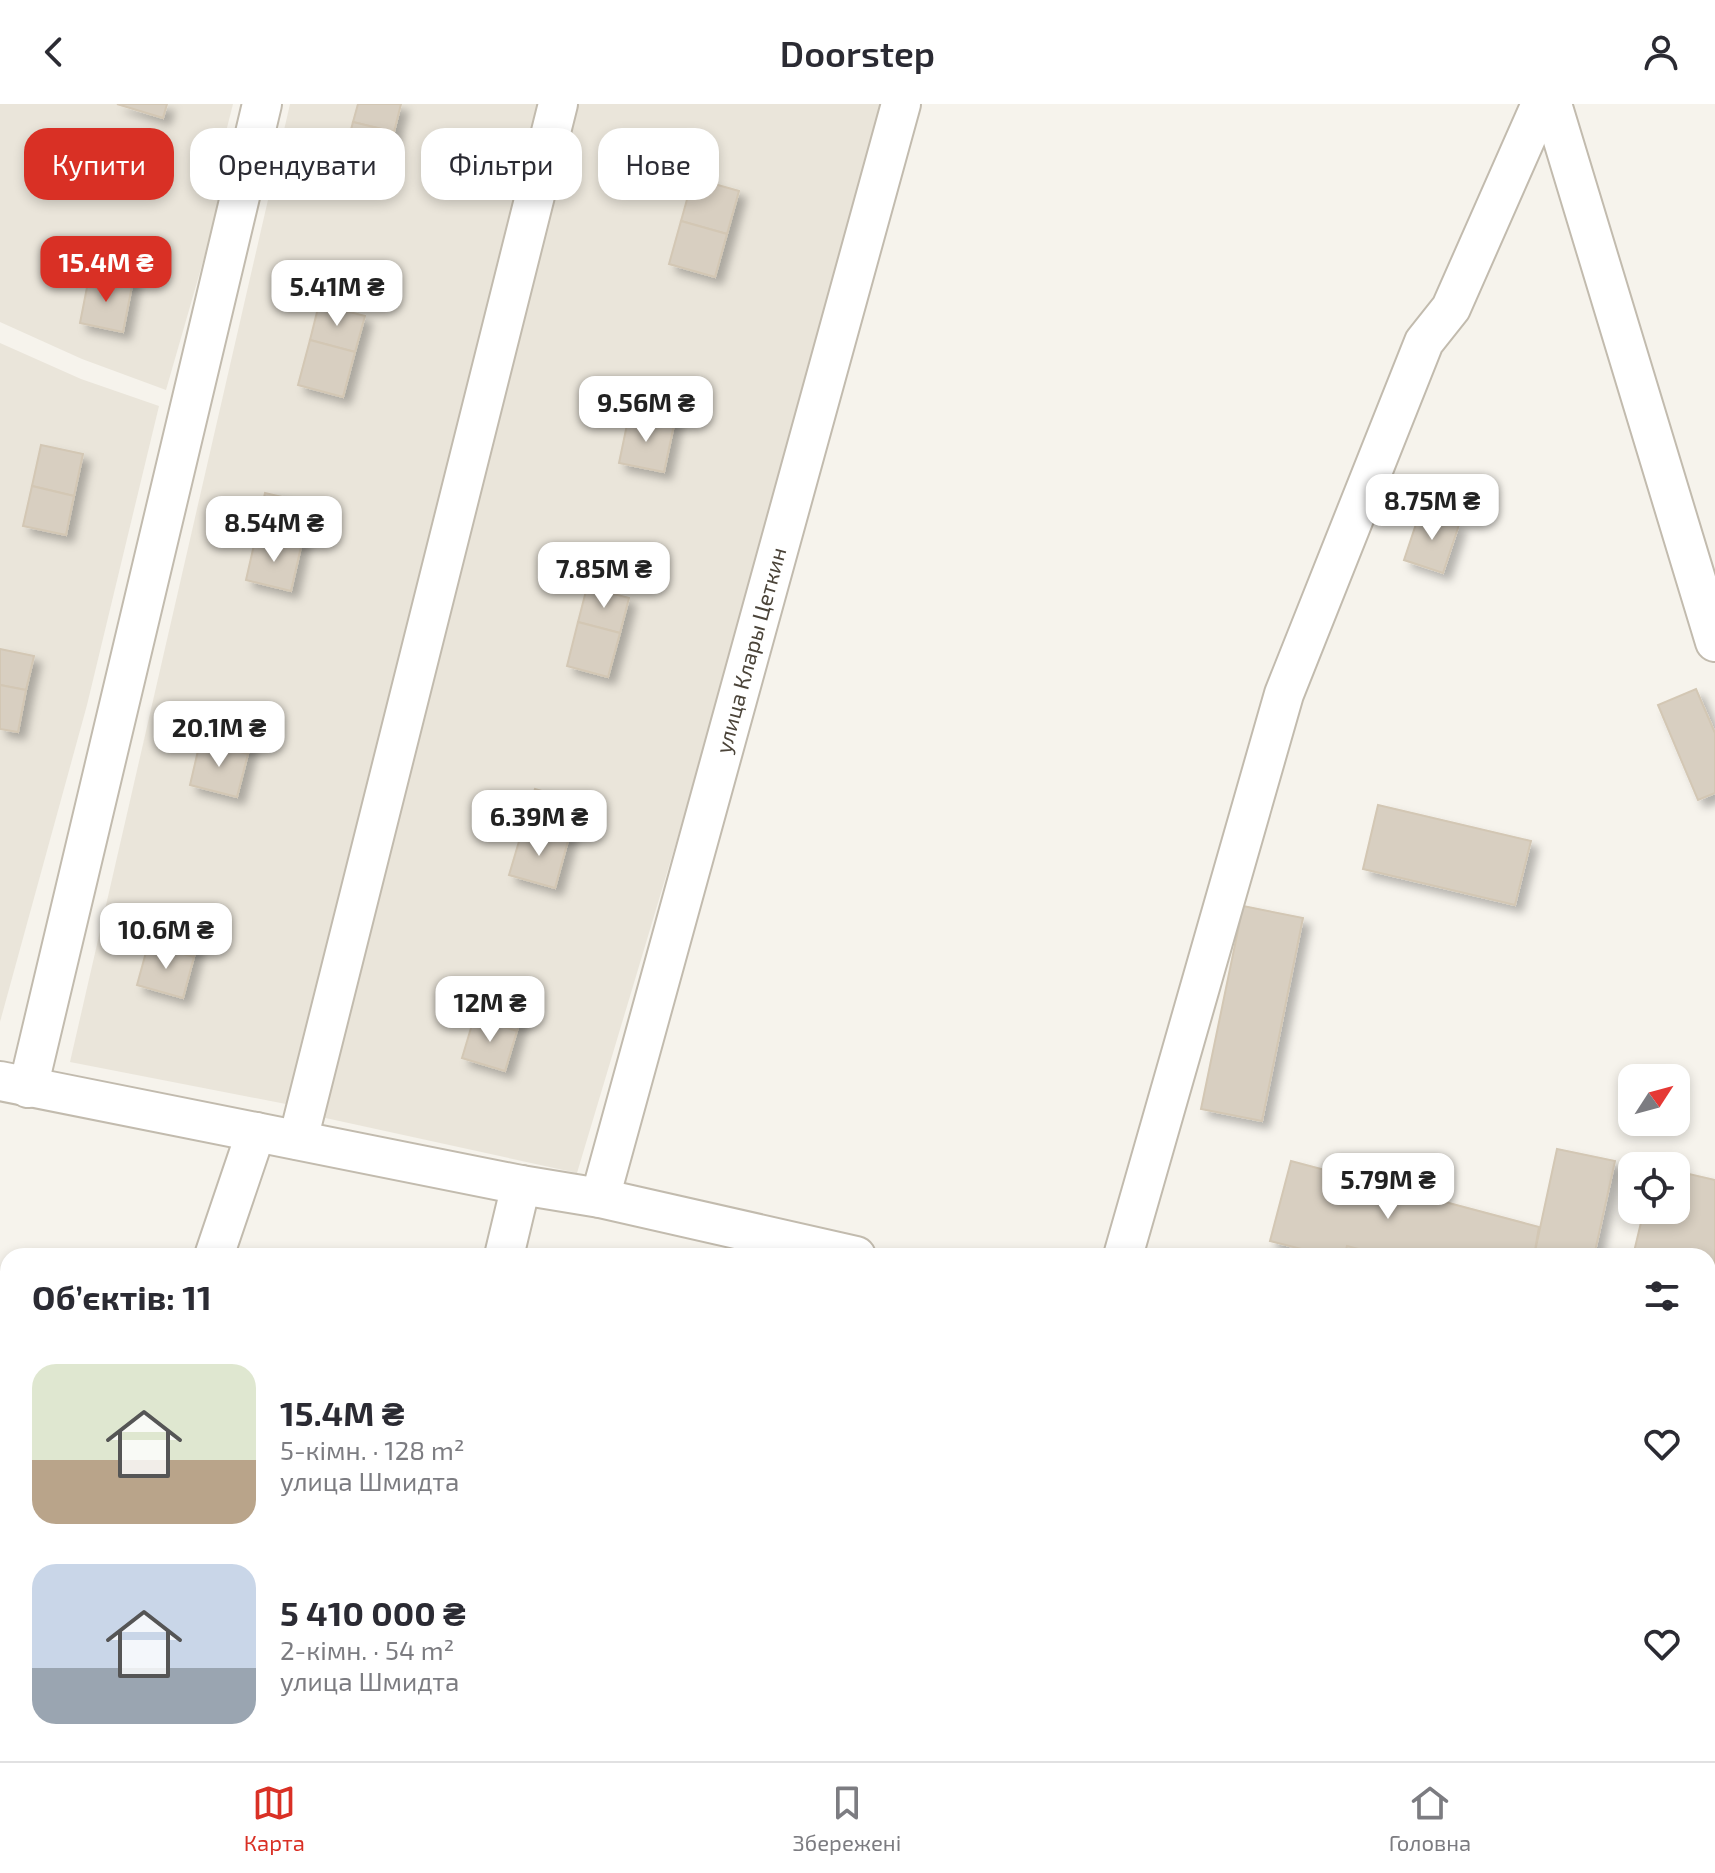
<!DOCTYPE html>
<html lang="uk">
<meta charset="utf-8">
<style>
:root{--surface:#fff;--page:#f7f7f7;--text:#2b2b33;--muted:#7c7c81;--line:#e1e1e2;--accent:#d93025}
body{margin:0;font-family:"Exo 2",sans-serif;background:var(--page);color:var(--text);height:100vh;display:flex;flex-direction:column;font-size:30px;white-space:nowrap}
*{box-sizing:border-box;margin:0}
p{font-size:26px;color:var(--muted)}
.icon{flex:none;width:44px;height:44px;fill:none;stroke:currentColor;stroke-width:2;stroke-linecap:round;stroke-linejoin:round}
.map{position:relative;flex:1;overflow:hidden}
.details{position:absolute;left:0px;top:1144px;width:1716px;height:514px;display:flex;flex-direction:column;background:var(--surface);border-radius:24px 24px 0 0;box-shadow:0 4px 12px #0003}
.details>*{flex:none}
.banner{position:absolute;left:24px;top:24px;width:800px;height:72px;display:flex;gap:16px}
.needle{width:52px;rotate:54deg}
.buttons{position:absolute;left:1618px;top:960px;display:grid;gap:16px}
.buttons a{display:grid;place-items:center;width:72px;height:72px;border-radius:16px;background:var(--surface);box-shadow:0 4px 12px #0003;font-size:40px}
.price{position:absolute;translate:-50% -68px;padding:0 18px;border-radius:16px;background:#fff;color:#222;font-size:26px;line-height:52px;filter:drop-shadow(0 2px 4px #0008)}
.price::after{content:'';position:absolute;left:50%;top:48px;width:24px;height:18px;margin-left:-12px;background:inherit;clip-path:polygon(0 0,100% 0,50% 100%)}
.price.current{background:var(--accent);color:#fff}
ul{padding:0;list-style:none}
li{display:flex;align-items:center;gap:24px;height:200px;padding:0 32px}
li span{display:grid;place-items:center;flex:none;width:224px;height:160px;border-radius:24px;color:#555}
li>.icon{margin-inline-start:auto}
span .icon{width:96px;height:96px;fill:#fffc;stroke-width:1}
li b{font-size:34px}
h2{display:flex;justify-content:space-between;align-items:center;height:96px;padding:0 32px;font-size:34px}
.pill{padding:0 28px;border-radius:24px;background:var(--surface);box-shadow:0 4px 12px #0003;font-size:28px;line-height:72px}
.pill.current{background:var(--accent);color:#fff}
header{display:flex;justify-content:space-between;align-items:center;height:104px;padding:0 32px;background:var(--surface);font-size:36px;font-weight:600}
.menu{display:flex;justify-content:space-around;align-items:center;height:112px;border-top:2px solid var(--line);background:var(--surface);font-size:22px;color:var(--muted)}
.menu a{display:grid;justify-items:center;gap:4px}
.menu .current{color:var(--accent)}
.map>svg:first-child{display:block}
</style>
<header><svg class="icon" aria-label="back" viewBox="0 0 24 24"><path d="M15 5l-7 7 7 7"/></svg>Doorstep<svg class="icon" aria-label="person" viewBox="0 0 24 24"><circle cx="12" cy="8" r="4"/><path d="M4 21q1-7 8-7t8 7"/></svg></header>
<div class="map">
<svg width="1715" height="1657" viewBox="0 0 1715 1657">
<defs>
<filter id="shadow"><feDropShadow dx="7" dy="7" stdDeviation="4" flood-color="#0004"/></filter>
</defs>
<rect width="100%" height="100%" fill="#f6f3ec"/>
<g fill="#eae5da">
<path d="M 0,0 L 233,0 L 212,83 L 223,88 L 166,286 L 82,255 L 0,218 Z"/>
<path d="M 290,0 L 539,0 L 291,1001 L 70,958 Z"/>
<path d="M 575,0 L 887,0 L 702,652 L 577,1069 L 321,1013 L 429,576 L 532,187 Z"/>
<path d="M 0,239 L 81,275 L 159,302 L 87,601 L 0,918 Z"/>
<path d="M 432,1650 L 666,1650 L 664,1657 L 430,1657 Z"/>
<path d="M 710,1650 L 1020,1650 L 1018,1657 L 708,1657 Z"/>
</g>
<g fill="#d8cfc1" stroke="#d3c7b4" stroke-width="2" filter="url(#shadow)">
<path d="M 117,0 L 167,0 L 163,14 Z"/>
<path d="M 358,0 L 401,0 L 394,28 L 353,18 Z"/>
<path d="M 353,18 L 394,28 L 383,68 L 343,57 Z"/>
<path d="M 693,74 L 739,87 L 727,130 L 681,117 Z"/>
<path d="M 681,117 L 727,130 L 715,173 L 669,160 Z"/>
<path d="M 97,136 L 140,146 L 132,182 L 89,173 Z"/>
<path d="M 89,173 L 132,182 L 123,228 L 80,219 Z"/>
<path d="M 319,200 L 365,212 L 355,248 L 310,236 Z"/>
<path d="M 310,236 L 355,248 L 343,293 L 298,281 Z"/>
<path d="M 635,279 L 681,289 L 674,321 L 629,311 Z"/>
<path d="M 629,311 L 674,321 L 664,368 L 619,359 Z"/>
<path d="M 41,341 L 83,350 L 74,392 L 32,382 Z"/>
<path d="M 32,382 L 74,392 L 66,431 L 23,422 Z"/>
<path d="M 265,389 L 312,400 L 301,443 L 256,432 Z"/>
<path d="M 1420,408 L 1459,421 L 1443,469 L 1404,456 Z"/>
<path d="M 256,432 L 301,443 L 291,487 L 246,476 Z"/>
<path d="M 587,483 L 629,494 L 620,529 L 578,518 Z"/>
<path d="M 578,518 L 620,529 L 608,573 L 567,562 Z"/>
<path d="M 0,545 L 34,552 L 26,586 L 0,581 Z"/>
<path d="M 0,581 L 26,586 L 18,628 L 0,625 Z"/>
<path d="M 1696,585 L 1715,629 L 1715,689 L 1698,696 L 1658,601 Z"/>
<path d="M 209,602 L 257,614 L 248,650 L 200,638 Z"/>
<path d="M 200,638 L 248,650 L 237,693 L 190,681 Z"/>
<path d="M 535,685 L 580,698 L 568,737 L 523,724 Z"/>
<path d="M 1378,701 L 1531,737 L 1515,801 L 1363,765 Z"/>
<path d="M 523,724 L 568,737 L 555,784 L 509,771 Z"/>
<path d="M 1243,802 L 1303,814 L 1262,1017 L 1201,1005 Z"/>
<path d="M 158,803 L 204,814 L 194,853 L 148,841 Z"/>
<path d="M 148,841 L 194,853 L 183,894 L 137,881 Z"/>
<path d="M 483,885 L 526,898 L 517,927 L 474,914 Z"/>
<path d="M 474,914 L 517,927 L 505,967 L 462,954 Z"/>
<path d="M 1557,1045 L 1615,1057 L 1594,1152 L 1534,1152 Z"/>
<path d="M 1291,1057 L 1539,1123 L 1534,1152 L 1385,1152 L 1347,1142 L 1344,1152 L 1329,1152 L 1270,1137 Z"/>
<path d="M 1676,1067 L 1715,1076 L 1715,1167 L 1708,1197 L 1708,1152 L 1633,1152 L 1644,1106 L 1676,1106 Z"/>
<path d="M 510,1650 L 561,1650 L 560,1657 L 508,1657 Z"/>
</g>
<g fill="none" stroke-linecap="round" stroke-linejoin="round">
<g stroke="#c2bbae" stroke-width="42">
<g id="street">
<path d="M 1552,0 L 1715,538"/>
<path d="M 0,977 L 521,1081 L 600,1094 L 856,1152"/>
<path d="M 28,984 L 262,0"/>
<path d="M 298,1036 L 558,0"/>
<path id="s1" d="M 600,1094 L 901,0"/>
<path d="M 214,1152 L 256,1028"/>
<path d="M 504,1152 L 521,1081"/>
<path d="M 1123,1152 L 1284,590 L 1424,238 L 1451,204 L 1541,0"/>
<path d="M 1708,1331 L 1715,1333"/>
<path d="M 1708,1500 L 1715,1469"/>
<path d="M 54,1657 L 56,1650"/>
<path d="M 390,1657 L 391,1650"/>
<path d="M 690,1657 L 692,1650"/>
<path d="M 1045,1657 L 1046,1650"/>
<path d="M 1674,1657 L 1675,1650"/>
</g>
</g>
<use href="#street" stroke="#fff" stroke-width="38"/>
</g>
<g text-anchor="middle" stroke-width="6" stroke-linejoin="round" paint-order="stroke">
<g font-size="22" fill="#4b4439" stroke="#fff">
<text dy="8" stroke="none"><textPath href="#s1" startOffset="568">улица Клары Цеткин</textPath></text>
</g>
</g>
</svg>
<div class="buttons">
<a><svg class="needle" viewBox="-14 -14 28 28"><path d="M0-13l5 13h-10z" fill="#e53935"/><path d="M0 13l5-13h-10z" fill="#7c7c81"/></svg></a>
<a><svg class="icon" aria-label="locate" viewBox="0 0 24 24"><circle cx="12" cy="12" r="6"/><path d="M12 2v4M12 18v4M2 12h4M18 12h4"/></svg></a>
</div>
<b class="price current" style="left:106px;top:200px">15.4M ₴</b>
<b class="price" style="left:337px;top:224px">5.41M ₴</b>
<b class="price" style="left:646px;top:340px">9.56M ₴</b>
<b class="price" style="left:1432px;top:438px">8.75M ₴</b>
<b class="price" style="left:274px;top:460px">8.54M ₴</b>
<b class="price" style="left:604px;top:506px">7.85M ₴</b>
<b class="price" style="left:219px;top:665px">20.1M ₴</b>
<b class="price" style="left:539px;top:754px">6.39M ₴</b>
<b class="price" style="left:166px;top:867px">10.6M ₴</b>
<b class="price" style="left:490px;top:940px">12M ₴</b>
<b class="price" style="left:1388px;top:1117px">5.79M ₴</b>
<div class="banner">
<a class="pill current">Купити</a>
<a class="pill">Орендувати</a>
<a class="pill">Фільтри</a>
<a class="pill">Нове</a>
</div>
<section class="details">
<h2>Об’єктів: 11<svg class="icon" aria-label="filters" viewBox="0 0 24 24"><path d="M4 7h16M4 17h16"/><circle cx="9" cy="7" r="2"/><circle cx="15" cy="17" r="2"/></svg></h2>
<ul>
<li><span style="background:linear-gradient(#dfe7d0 60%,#b9a48a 0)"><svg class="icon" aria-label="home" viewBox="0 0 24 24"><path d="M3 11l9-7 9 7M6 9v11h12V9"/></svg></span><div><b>15.4M ₴</b><p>5-кімн. · 128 m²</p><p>улица Шмидта</p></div><svg class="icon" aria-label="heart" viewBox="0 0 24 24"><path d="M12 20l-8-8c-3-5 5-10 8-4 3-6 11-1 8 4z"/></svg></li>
<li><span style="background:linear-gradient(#c9d6e8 65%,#9aa5b1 0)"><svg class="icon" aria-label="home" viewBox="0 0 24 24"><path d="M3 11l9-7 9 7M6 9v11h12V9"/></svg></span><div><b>5 410 000 ₴</b><p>2-кімн. · 54 m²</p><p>улица Шмидта</p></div><svg class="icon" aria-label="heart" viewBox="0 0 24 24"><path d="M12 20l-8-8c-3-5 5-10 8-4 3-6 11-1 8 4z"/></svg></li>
</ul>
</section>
</div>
<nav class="menu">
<a class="current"><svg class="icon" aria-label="map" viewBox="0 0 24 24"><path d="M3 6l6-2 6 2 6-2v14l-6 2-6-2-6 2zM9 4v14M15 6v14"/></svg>Карта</a>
<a><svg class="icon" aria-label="saved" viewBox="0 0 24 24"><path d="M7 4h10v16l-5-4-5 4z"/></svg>Збережені</a>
<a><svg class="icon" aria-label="home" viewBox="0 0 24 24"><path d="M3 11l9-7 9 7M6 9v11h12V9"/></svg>Головна</a>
</nav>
